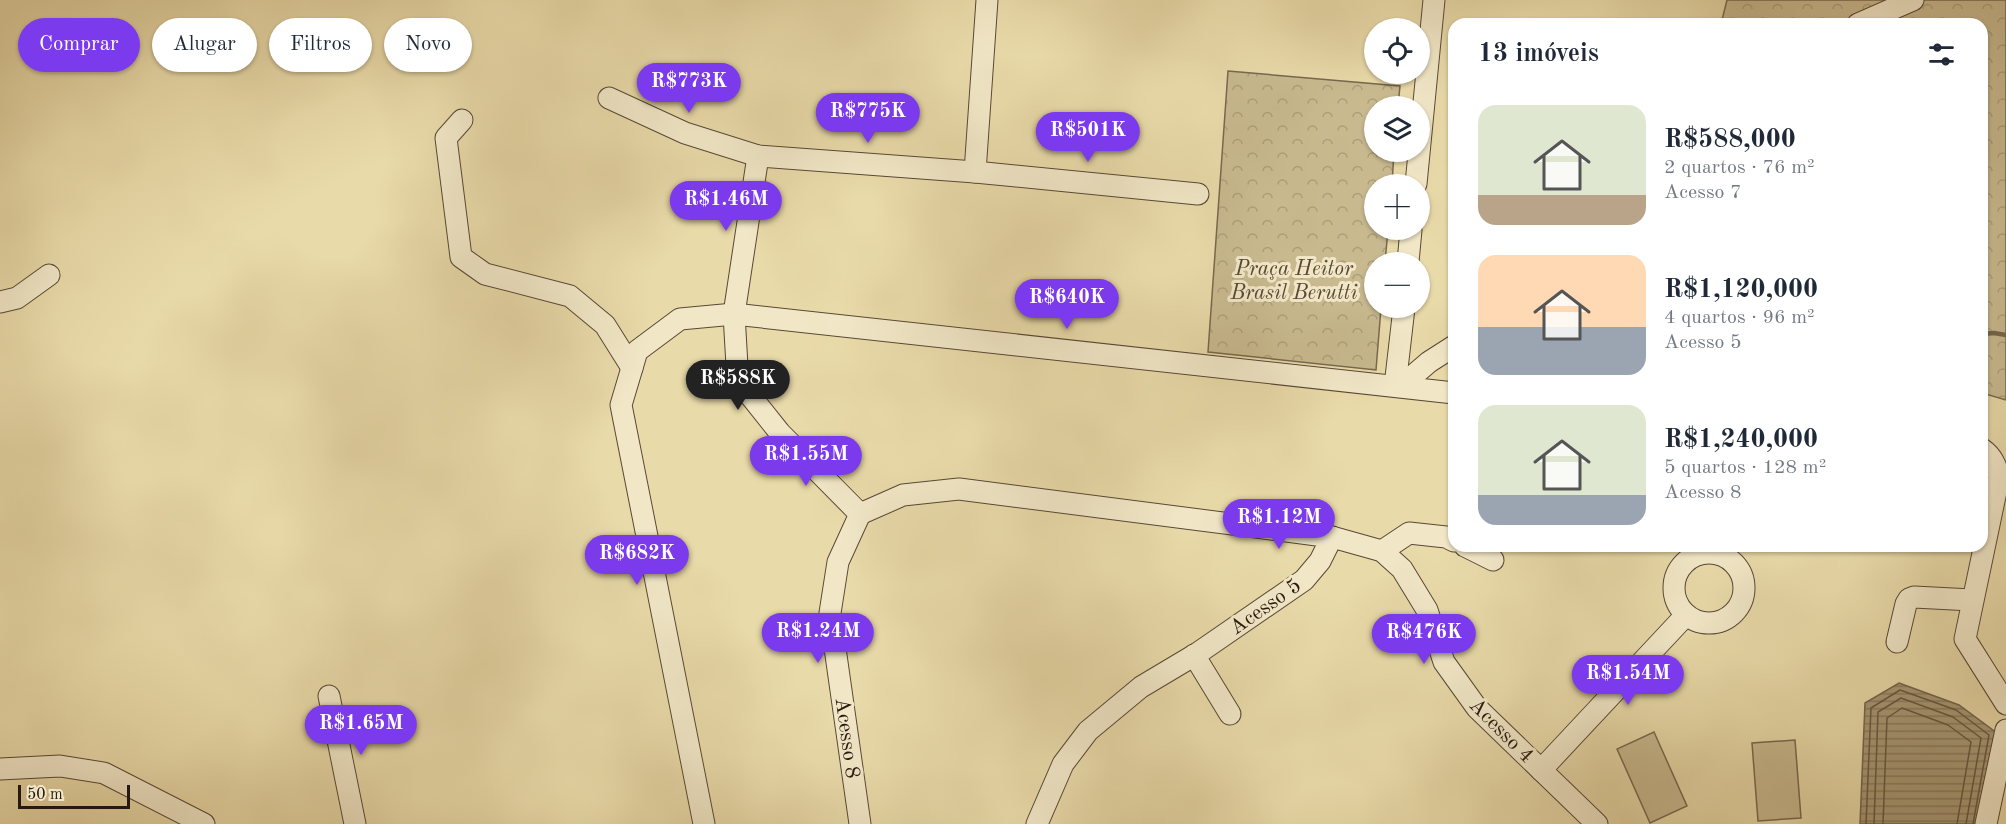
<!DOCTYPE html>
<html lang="pt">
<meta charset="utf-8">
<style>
:root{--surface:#fff;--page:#f2f2f3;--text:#1f2937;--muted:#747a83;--accent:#7c3aed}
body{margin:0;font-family:"Old Standard TT",serif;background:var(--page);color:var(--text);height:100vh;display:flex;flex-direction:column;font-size:22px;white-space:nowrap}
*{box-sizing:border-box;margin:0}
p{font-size:20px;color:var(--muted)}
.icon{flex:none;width:33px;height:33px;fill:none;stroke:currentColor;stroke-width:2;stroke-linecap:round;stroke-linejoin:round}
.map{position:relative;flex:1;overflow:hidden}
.side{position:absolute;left:1448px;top:18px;width:540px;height:534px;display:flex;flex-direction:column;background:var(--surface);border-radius:18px;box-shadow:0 2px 4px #0004}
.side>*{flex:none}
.guide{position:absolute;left:18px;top:18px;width:570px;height:54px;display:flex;gap:12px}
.fabs{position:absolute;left:1364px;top:18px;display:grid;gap:12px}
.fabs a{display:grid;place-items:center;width:66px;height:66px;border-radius:50%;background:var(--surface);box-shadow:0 2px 4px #0004;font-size:30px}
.scale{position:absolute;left:18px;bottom:15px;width:112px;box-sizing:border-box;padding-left:6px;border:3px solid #28180f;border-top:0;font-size:16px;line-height:21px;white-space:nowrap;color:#28180f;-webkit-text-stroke:4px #f1e7c7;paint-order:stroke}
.price{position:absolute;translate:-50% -51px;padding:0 14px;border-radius:21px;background:var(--accent);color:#fff;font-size:20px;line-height:39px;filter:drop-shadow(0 2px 3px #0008)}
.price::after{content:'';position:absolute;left:50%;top:36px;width:18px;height:14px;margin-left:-9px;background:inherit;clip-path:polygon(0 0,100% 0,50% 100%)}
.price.selected{background:#222;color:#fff}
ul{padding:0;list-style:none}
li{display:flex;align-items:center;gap:18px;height:150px;padding:0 30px}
li span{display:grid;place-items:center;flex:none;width:168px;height:120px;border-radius:18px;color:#555}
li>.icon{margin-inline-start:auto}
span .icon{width:72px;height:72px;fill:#fffc;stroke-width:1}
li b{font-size:26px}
h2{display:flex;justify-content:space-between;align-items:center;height:72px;padding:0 30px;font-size:26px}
.chip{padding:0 21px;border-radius:27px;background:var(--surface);box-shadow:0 2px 4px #0004;font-size:21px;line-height:54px}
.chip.selected{background:var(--accent);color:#fff}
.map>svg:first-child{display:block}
</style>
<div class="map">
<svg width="2006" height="824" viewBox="0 0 2006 824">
<defs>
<pattern id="forest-crowns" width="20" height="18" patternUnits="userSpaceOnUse" patternTransform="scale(1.5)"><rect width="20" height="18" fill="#c8b98f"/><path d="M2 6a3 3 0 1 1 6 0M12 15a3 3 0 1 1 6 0" fill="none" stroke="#ac9e7a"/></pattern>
<pattern id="water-rules" width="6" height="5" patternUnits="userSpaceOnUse" patternTransform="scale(1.5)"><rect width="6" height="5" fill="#a79875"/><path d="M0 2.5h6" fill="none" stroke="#887b5e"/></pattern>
</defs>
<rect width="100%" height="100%" fill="#e9daa9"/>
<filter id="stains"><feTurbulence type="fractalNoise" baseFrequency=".00333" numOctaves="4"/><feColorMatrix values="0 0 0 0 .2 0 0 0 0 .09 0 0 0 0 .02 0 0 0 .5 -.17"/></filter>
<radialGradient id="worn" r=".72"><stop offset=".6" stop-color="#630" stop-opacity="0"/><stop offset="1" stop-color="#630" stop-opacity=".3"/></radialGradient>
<g fill="#c8b98f" stroke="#78684f" stroke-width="1.5">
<path d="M 1654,732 L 1687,806 L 1650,823 L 1617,749 Z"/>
<path d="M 1795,740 L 1801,818 L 1758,821 L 1752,743 Z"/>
</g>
<g fill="url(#forest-crowns)" stroke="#78684f" stroke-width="1.5">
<path d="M 1727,0 L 2006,0 L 2006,400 L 1982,393 L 1982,24 L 1721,24 Z"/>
<path d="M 1228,71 L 1400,86 L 1398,106 L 1374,106 L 1374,152 L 1394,152 L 1392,184 L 1374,184 L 1374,230 L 1388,230 L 1385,262 L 1374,262 L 1374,308 L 1381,308 L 1376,370 L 1208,352 Z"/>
</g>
<path fill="url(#water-rules)" stroke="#74654c" stroke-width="1.5" d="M 1899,683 L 1959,705 L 1997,733 L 1979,824 L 1860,824 L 1865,703 Z"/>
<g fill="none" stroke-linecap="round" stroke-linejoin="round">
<g stroke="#685842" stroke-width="1.5">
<path d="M 1866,824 L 1871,708 L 1900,690 L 1956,710 L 1989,735 L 1973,824"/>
<path d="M 1874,824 L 1878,712 L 1901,698 L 1953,717 L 1981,738 L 1966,824"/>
<path d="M 1883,824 L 1887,718 L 1902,708 L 1948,725 L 1971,742 L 1957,824"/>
</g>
<path stroke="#74654c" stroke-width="4.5" d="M 1982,334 L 1994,333 L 2006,335"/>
<g stroke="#584836" stroke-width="23">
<g id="minor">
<path d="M 1858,24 L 1913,0"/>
<path d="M 609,98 L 685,133 L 758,156 L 975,172 L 1198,194"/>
<path d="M 462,120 L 446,138 L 461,257 L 485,274 L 570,296 L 605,325 L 632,368"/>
<path d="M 758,156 L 734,314 L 737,366 L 745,389 L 780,433 L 860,514"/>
<path d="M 975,172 L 987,0"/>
<path d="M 1416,184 L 1434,0"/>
<path d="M 1408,262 L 1411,230"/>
<path d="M 0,302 L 17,298 L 49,275"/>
<path d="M 1395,386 L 1404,308"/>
<path d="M 1401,386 L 1429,362 L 1454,346"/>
<path d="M 1982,449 C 1992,456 1996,465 1999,477 L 1965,639 L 2006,704"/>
<path d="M 860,514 L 903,495 L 959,489 L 1332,537 L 1320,561 L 1304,580 L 1198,653 L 1141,687 L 1088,731 L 1063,764 L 1037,824"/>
<path d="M 1332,537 L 1382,551 L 1402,569 L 1427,610 L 1444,662 L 1477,708 L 1597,824"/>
<path d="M 1465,546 L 1493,560"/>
<path d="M 1382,551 L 1409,533 L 1446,537 L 1454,541"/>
<circle cx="1709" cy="588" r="35"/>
<path d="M 1897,642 L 1906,604 L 1909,599 L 1914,597 L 1972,600"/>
<path d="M 1194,655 L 1230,714"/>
<path d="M 329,696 L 355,824"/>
<path d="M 0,769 L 60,766 L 104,773 L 204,824"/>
<path d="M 1541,770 L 1686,615"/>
<path d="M 704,824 L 621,405 L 637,351 L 680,319 L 734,314 L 1454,393"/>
<path d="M 860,824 L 830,613 L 838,562 L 860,514"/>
<path d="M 1986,824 L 2006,730"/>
</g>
</g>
<use href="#minor" stroke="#f1e7c7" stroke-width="21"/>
</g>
<g text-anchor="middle" stroke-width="6" stroke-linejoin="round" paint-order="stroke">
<g font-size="21" font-style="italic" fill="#584835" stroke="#f1e7c7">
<text x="1294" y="275">Praça Heitor<tspan x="1294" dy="24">Brasil Berutti</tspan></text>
</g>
<g font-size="21" fill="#28180f" stroke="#f1e7c7">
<text transform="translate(1265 606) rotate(-35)" y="7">Acesso 5</text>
<text transform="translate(1502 730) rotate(45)" y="7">Acesso 4</text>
<text transform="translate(848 738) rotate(82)" y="7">Acesso 8</text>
</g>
</g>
<rect width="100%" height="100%" filter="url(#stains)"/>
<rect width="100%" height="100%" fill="url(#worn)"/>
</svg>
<div class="fabs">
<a><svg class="icon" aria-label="locate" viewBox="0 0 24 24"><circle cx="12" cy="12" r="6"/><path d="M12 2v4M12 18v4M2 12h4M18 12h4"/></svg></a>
<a><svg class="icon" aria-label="layers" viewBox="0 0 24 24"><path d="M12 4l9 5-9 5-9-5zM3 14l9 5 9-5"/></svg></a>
<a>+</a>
<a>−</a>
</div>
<div class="scale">50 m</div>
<b class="price" style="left:689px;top:114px">R$773K</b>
<b class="price" style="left:868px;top:144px">R$775K</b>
<b class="price" style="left:1088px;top:163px">R$501K</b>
<b class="price" style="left:726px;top:232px">R$1.46M</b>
<b class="price" style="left:1067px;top:330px">R$640K</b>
<b class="price selected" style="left:738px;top:411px">R$588K</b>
<b class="price" style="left:806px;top:487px">R$1.55M</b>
<b class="price" style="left:1279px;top:550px">R$1.12M</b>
<b class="price" style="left:637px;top:586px">R$682K</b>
<b class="price" style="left:818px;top:664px">R$1.24M</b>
<b class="price" style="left:1424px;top:665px">R$476K</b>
<b class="price" style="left:1628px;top:706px">R$1.54M</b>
<b class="price" style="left:361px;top:756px">R$1.65M</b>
<div class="guide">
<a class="chip selected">Comprar</a>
<a class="chip">Alugar</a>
<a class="chip">Filtros</a>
<a class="chip">Novo</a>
</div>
<section class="side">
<h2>13 imóveis<svg class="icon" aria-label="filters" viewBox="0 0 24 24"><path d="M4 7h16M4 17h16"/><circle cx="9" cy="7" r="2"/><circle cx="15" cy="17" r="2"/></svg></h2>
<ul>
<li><span style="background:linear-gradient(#dfe7d0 75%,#b9a48a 0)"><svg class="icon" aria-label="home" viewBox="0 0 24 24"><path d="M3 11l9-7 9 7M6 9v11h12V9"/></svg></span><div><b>R$588,000</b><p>2 quartos · 76 m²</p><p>Acesso 7</p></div></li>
<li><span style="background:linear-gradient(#ffd9b3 60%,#9aa5b1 0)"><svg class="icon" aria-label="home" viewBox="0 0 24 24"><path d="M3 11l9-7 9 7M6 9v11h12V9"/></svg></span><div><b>R$1,120,000</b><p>4 quartos · 96 m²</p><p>Acesso 5</p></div></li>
<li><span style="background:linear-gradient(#dfe7d0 75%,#9aa5b1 0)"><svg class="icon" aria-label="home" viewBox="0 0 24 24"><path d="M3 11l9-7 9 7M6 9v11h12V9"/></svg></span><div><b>R$1,240,000</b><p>5 quartos · 128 m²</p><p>Acesso 8</p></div></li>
</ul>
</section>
</div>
